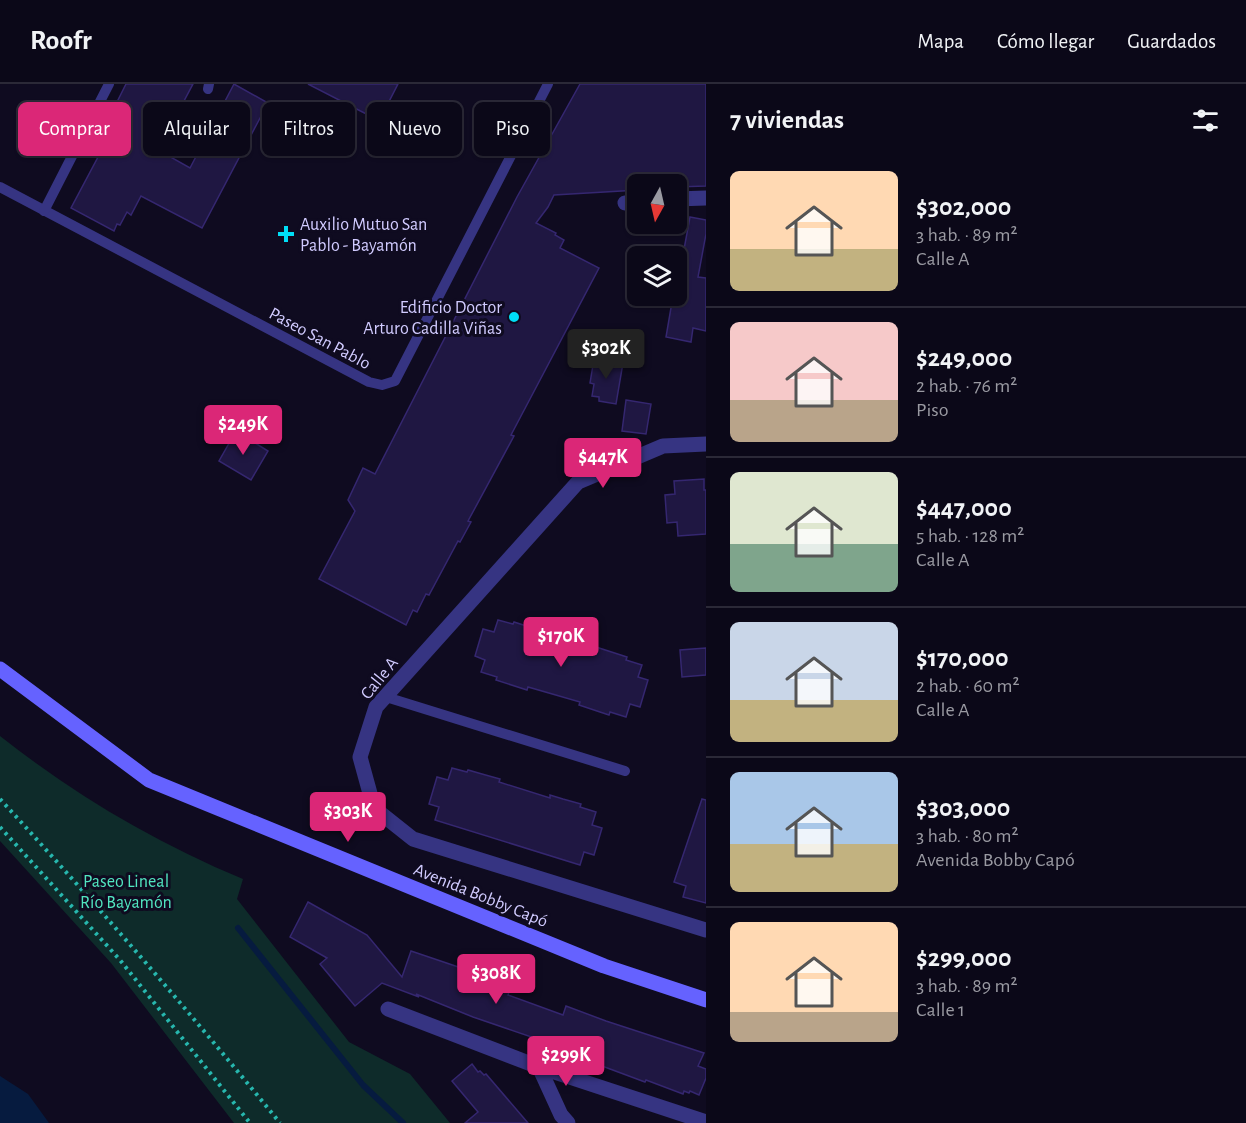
<!DOCTYPE html>
<html lang="es">
<meta charset="utf-8">
<style>
:root{--surface:#0b0818;--page:#191625;--text:#f1f3f6;--muted:#9a9aa2;--line:#2b2937;--accent:#db2777}
body{margin:0;font-family:"Alegreya Sans",sans-serif;background:var(--page);color:var(--text);height:100vh;display:flex;flex-direction:column;font-size:22px;white-space:nowrap}
*{box-sizing:border-box;margin:0}
p{font-size:20px;color:var(--muted)}
.icon{flex:none;width:33px;height:33px;fill:none;stroke:currentColor;stroke-width:2;stroke-linecap:round;stroke-linejoin:round}
.map{position:relative;flex:1;overflow:hidden}
.details{display:flex;flex-direction:column;background:var(--surface);width:540px}
.details>*{flex:none}
.hud{position:absolute;left:18px;top:18px;width:570px;height:54px;display:flex;gap:12px}
.needle{width:39px;rotate:188deg}
.fabs{position:absolute;left:627px;top:90px;display:grid;gap:12px}
.fabs a{display:grid;place-items:center;width:60px;height:60px;border-radius:9px;background:var(--surface);box-shadow:0 2px 4px #0004,0 0 0 2px var(--line);font-size:30px}
.price{position:absolute;translate:-50% -51px;padding:0 14px;border-radius:6px;background:var(--accent);color:#fff;font-size:20px;line-height:39px;filter:drop-shadow(0 2px 3px #0008)}
.price::after{content:'';position:absolute;left:50%;top:36px;width:18px;height:14px;margin-left:-9px;background:inherit;clip-path:polygon(0 0,100% 0,50% 100%)}
.price.on{background:#222;color:#fff}
ul{padding:0;list-style:none}
li{display:flex;align-items:center;gap:18px;height:150px;padding:0 24px}
li+li{border-top:2px solid var(--line)}
li span{display:grid;place-items:center;flex:none;width:168px;height:120px;border-radius:9px;color:#555}
li>.icon{margin-inline-start:auto}
span .icon{width:72px;height:72px;fill:#fffc;stroke-width:1}
li b{font-size:26px}
h2{display:flex;justify-content:space-between;align-items:center;height:72px;padding:0 24px;font-size:26px}
.pill{padding:0 21px;border-radius:9px;background:var(--surface);box-shadow:0 2px 4px #0004,0 0 0 2px var(--line);font-size:21px;line-height:54px}
.pill.on{background:var(--accent);color:#fff}
header{display:flex;align-items:center;gap:36px;box-sizing:border-box;height:84px;padding:0 30px;background:var(--surface);border-bottom:2px solid var(--line)}
header strong{font-size:28px}
nav{display:flex;gap:33px;margin-inline-start:auto;font-size:21px}
main{display:flex;flex:1;min-height:0}
.map>svg:first-child{display:block}
</style>
<header>
<strong>Roofr</strong>
<nav><a>Mapa</a><a>Cómo llegar</a><a>Guardados</a></nav>
</header>
<main>
<div class="map">
<svg width="706" height="1039" viewBox="0 0 706 1039">
<rect width="100%" height="100%" fill="#0f0b20"/>
<path fill="#0e2b2a" d="M 0,652 C 75,711 154,758 243,795 L 237,815 L 349,958 L 410,990 L 450,1039 L 234,1039 L 111,879 L 0,757 Z"/>
<path fill="#061b3f" d="M 0,992 L 28,1010 L 49,1039 L 0,1039 Z"/>
<g fill="none" stroke-linecap="round" stroke-linejoin="round">
<path stroke="#061b3f" stroke-width="6" d="M 238,844 L 363,1001 L 403,1039"/>
</g>
<g fill="#1f1742" stroke="#352770" stroke-width="1.5">
<path d="M 126,0 L 193,0 L 158,66 L 190,84 L 234,0 L 268,19 L 202,144 L 141,112 L 131,131 L 127,128 L 120,141 L 117,140 L 114,147 L 71,124 L 124,24 L 116,20 Z"/>
<path d="M 308,0 L 398,0 L 381,33 L 378,32 L 376,35 Z"/>
<path d="M 580,0 L 706,0 L 706,102 L 676,103 L 676,100 L 638,100 L 638,106 L 554,111 L 548,123 L 536,139 L 556,149 L 555,151 L 564,156 L 560,164 L 599,184 L 511,351 L 514,352 L 468,437 L 471,438 L 460,458 L 458,457 L 429,511 L 426,510 L 417,528 L 413,526 L 406,541 L 319,495 L 355,427 L 348,416 L 363,384 L 375,390 L 517,113 Z"/>
<path d="M 690,133 L 706,136 L 706,150 L 698,193 L 706,194 L 706,247 L 693,244 L 691,258 L 666,253 L 673,212 L 676,212 L 676,187 L 680,187 Z"/>
<path d="M 594,275 L 623,279 L 616,320 L 599,317 L 599,313 L 592,312 L 594,300 L 590,299 Z"/>
<path d="M 626,316 L 651,320 L 646,350 L 622,347 Z"/>
<path d="M 236,347 L 268,367 L 251,396 L 219,377 Z"/>
<path d="M 704,395 L 704,406 L 706,406 L 706,450 L 678,452 L 677,438 L 667,439 L 665,411 L 675,410 L 674,397 Z"/>
<path d="M 498,536 L 513,540 L 514,538 L 545,548 L 544,550 L 595,566 L 596,563 L 627,573 L 626,576 L 642,581 L 638,593 L 648,596 L 640,623 L 630,620 L 626,633 L 610,628 L 609,631 L 579,621 L 580,618 L 528,603 L 527,606 L 496,596 L 497,593 L 481,588 L 485,576 L 475,572 L 483,545 L 494,548 Z"/>
<path d="M 706,564 L 706,591 L 682,593 L 680,566 Z"/>
<path d="M 452,684 L 467,688 L 468,686 L 482,690 L 500,695 L 499,698 L 550,714 L 550,711 L 563,715 L 581,720 L 580,723 L 596,728 L 592,741 L 602,744 L 594,771 L 584,768 L 580,781 L 435,736 L 439,723 L 429,720 L 437,693 L 448,696 Z"/>
<path d="M 702,715 L 706,716 L 706,819 L 683,813 L 686,802 L 674,798 Z"/>
<path d="M 308,818 L 367,851 L 402,893 L 411,867 L 488,893 L 490,889 L 513,897 L 508,911 L 563,931 L 566,922 L 606,937 L 704,969 L 698,982 L 706,985 L 706,994 L 699,1011 L 690,1007 L 689,1009 L 684,1007 L 683,1010 L 646,996 L 645,998 L 551,963 L 552,960 L 473,933 L 416,910 L 419,913 L 382,899 L 355,922 L 320,880 L 327,874 L 290,853 Z"/>
<path d="M 472,980 L 478,988 L 480,987 L 484,991 L 486,990 L 528,1039 L 465,1039 L 478,1028 L 452,997 Z"/>
</g>
<g fill="none" stroke-linecap="round" stroke-linejoin="round">
<g stroke="#27b7ae" stroke-width="4" stroke-dasharray="3 4.5" stroke-linecap="butt">
<path d="M 0,715 C 97,821 189,927 280,1039"/>
<path d="M 0,743 L 120,876 L 250,1039"/>
</g>
<g stroke="#363482" stroke-width="10">
<path d="M 208,5 L 209,0"/>
<path d="M 0,103 L 369,298 L 382,301 L 395,297 L 548,0"/>
<path d="M 44,127 L 109,0"/>
<path d="M 386,613 L 625,687"/>
</g>
<g stroke="#363482" stroke-width="15">
<path d="M 676,115 L 706,114"/>
<path d="M 625,119 L 638,118"/>
<path d="M 706,360 L 663,362 L 578,398 L 376,623 L 360,673 L 374,724 L 413,755 L 706,846"/>
<path d="M 388,925 L 539,983 L 706,1038"/>
<path d="M 539,983 L 561,1031 L 568,1039"/>
</g>
<path stroke="#6562ff" stroke-width="15" d="M 0,585 L 149,696 L 604,882 L 706,916"/>
</g>
<g fill="#00def6" stroke="#0f0b20" stroke-width="2">
<path d="M283 141h6v6h6v6h-6v6h-6v-6h-6v-6h6z"/>
<circle cx="514" cy="233" r="6"/>
</g>
<g text-anchor="middle" stroke-width="6" stroke-linejoin="round" paint-order="stroke">
<g font-size="18" fill="#d1cbff" stroke="#0f0b20" text-anchor="start">
<text x="300" y="146">Auxilio Mutuo San<tspan x="300" dy="21">Pablo - Bayamón</tspan></text>
<text x="502" y="229" text-anchor="end">Edificio Doctor<tspan x="502" dy="21">Arturo Cadilla Viñas</tspan></text>
</g>
<g font-size="18" fill="#d1cbff" stroke="#0f0b20">
<text transform="translate(320 254) rotate(28)" y="6">Paseo San Pablo</text>
<text transform="translate(379 594) rotate(-51)" y="6">Calle A</text>
<text transform="translate(481 811) rotate(22)" y="6">Avenida Bobby Capó</text>
</g>
<g font-size="18" fill="#51e5c0" stroke="#0f0b20">
<text x="126" y="803">Paseo Lineal<tspan x="126" dy="21">Río Bayamón</tspan></text>
</g>
</g>
</svg>
<div class="fabs">
<a><svg class="needle" viewBox="-14 -14 28 28"><path d="M0-13l5 13h-10z" fill="#e53935"/><path d="M0 13l5-13h-10z" fill="#9a9aa2"/></svg></a>
<a><svg class="icon" aria-label="layers" viewBox="0 0 24 24"><path d="M12 4l9 5-9 5-9-5zM3 14l9 5 9-5"/></svg></a>
</div>
<b class="price on" style="left:606px;top:296px">$302K</b>
<b class="price" style="left:243px;top:372px">$249K</b>
<b class="price" style="left:603px;top:405px">$447K</b>
<b class="price" style="left:561px;top:584px">$170K</b>
<b class="price" style="left:348px;top:759px">$303K</b>
<b class="price" style="left:496px;top:921px">$308K</b>
<b class="price" style="left:566px;top:1003px">$299K</b>
<div class="hud">
<a class="pill on">Comprar</a>
<a class="pill">Alquilar</a>
<a class="pill">Filtros</a>
<a class="pill">Nuevo</a>
<a class="pill">Piso</a>
</div>
</div>
<section class="details">
<h2>7 viviendas<svg class="icon" aria-label="filters" viewBox="0 0 24 24"><path d="M4 7h16M4 17h16"/><circle cx="9" cy="7" r="2"/><circle cx="15" cy="17" r="2"/></svg></h2>
<ul>
<li><span style="background:linear-gradient(#ffd9b3 65%,#c2b280 0)"><svg class="icon" aria-label="home" viewBox="0 0 24 24"><path d="M3 11l9-7 9 7M6 9v11h12V9"/></svg></span><div><b>$302,000</b><p>3 hab. · 89 m²</p><p>Calle A</p></div></li>
<li><span style="background:linear-gradient(#f6c9c9 65%,#b9a48a 0)"><svg class="icon" aria-label="home" viewBox="0 0 24 24"><path d="M3 11l9-7 9 7M6 9v11h12V9"/></svg></span><div><b>$249,000</b><p>2 hab. · 76 m²</p><p>Piso</p></div></li>
<li><span style="background:linear-gradient(#dfe7d0 60%,#7fa58c 0)"><svg class="icon" aria-label="home" viewBox="0 0 24 24"><path d="M3 11l9-7 9 7M6 9v11h12V9"/></svg></span><div><b>$447,000</b><p>5 hab. · 128 m²</p><p>Calle A</p></div></li>
<li><span style="background:linear-gradient(#c9d6e8 65%,#c2b280 0)"><svg class="icon" aria-label="home" viewBox="0 0 24 24"><path d="M3 11l9-7 9 7M6 9v11h12V9"/></svg></span><div><b>$170,000</b><p>2 hab. · 60 m²</p><p>Calle A</p></div></li>
<li><span style="background:linear-gradient(#a9c7e8 60%,#c2b280 0)"><svg class="icon" aria-label="home" viewBox="0 0 24 24"><path d="M3 11l9-7 9 7M6 9v11h12V9"/></svg></span><div><b>$303,000</b><p>3 hab. · 80 m²</p><p>Avenida Bobby Capó</p></div></li>
<li><span style="background:linear-gradient(#ffd9b3 75%,#b9a48a 0)"><svg class="icon" aria-label="home" viewBox="0 0 24 24"><path d="M3 11l9-7 9 7M6 9v11h12V9"/></svg></span><div><b>$299,000</b><p>3 hab. · 89 m²</p><p>Calle 1</p></div></li>
</ul>
</section>
</main>
